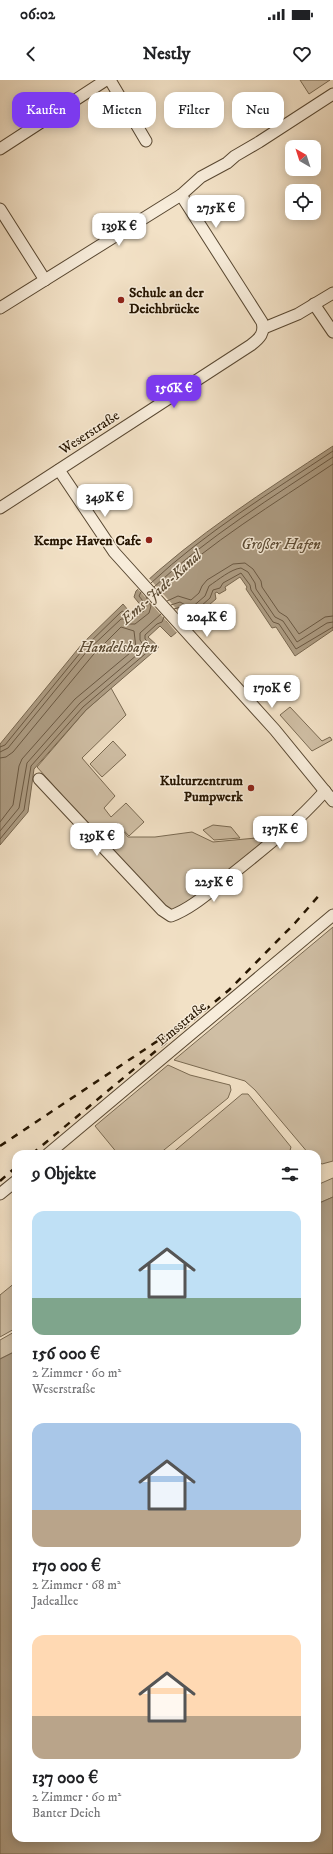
<!DOCTYPE html>
<html lang="de">
<meta charset="utf-8">
<style>
:root{--surface:#fff;--page:#f6f6f6;--text:#202124;--muted:#757577;--accent:#7c3aed}
body{margin:0;font-family:"IM FELL DW Pica",serif;background:var(--page);color:var(--text);height:100vh;display:flex;flex-direction:column;font-size:15px;white-space:nowrap}
*{box-sizing:border-box;margin:0}
p{font-size:13px;color:var(--muted)}
.icon{flex:none;width:22px;height:22px;fill:none;stroke:currentColor;stroke-width:2;stroke-linecap:round;stroke-linejoin:round}
.map{position:relative;flex:1;overflow:hidden}
.panel{position:absolute;left:12px;top:1070px;width:309px;height:692px;display:flex;flex-direction:column;background:var(--surface);border-radius:12px;box-shadow:0 2px 10px #0003}
.panel>*{flex:none}
.hud{position:absolute;left:12px;top:12px;width:309px;height:36px;display:flex;gap:8px}
.needle{width:26px;rotate:321deg}
.tools{position:absolute;left:285px;top:60px;display:grid;gap:8px}
.tools a{display:grid;place-items:center;width:36px;height:36px;border-radius:8px;background:var(--surface);box-shadow:0 2px 10px #0003;font-size:20px}
.price{position:absolute;translate:-50% -34px;padding:0 9px;border-radius:8px;background:#fff;color:#222;font-size:13px;line-height:26px;filter:drop-shadow(0 1px 2px #0008)}
.price::after{content:'';position:absolute;left:50%;top:24px;width:12px;height:9px;margin-left:-6px;background:inherit;clip-path:polygon(0 0,100% 0,50% 100%)}
.price.current{background:var(--accent);color:#fff}
ul{padding:0;list-style:none}
li{display:grid;align-content:center;gap:8px;height:212px;padding:0 20px}
li span{display:grid;place-items:center;height:124px;border-radius:12px;color:#555}
li>.icon{margin-inline-start:auto}
span .icon{width:72px;height:72px;fill:#fffc;stroke-width:1}
li b{font-size:17px}
h2{display:flex;justify-content:space-between;align-items:center;height:48px;padding:0 20px;font-size:17px}
.pill{padding:0 14px;border-radius:12px;background:var(--surface);box-shadow:0 2px 10px #0003;font-size:14px;line-height:36px}
.pill.current{background:var(--accent);color:#fff}
.status{display:flex;justify-content:space-between;align-items:center;height:28px;padding:0 20px;background:var(--surface);direction:ltr}
.status svg{height:11px;fill:currentColor}
header{display:flex;justify-content:space-between;align-items:center;height:52px;padding:0 20px;background:var(--surface);font-size:18px;font-weight:700}
.map>svg:first-child{display:block}
</style>
<div class="status"><b>06:02</b><svg viewBox="0 0 49 12"><path d="M0 12V9h3v3zM5 12V6h3v6zM10 12V3h3v9zM15 12V0h3v12zM26 1h20v11H26zM47 4h2v5h-2z"/></svg></div>
<header><svg class="icon" aria-label="back" viewBox="0 0 24 24"><path d="M15 5l-7 7 7 7"/></svg>Nestly<svg class="icon" aria-label="heart" viewBox="0 0 24 24"><path d="M12 20l-8-8c-3-5 5-10 8-4 3-6 11-1 8 4z"/></svg></header>
<div class="map">
<svg width="333" height="1774" viewBox="0 0 333 1774">
<rect width="100%" height="100%" fill="#f2e1c6"/>
<filter id="stains"><feTurbulence type="fractalNoise" baseFrequency=".005" numOctaves="4"/><feColorMatrix values="0 0 0 0 .2 0 0 0 0 .09 0 0 0 0 .02 0 0 0 .5 -.17"/></filter>
<radialGradient id="worn" r=".72"><stop offset=".6" stop-color="#630" stop-opacity="0"/><stop offset="1" stop-color="#630" stop-opacity=".3"/></radialGradient>
<g fill="#cfbea4" stroke="#7a6a52">
<path d="M 300,0 L 330,0 L 309,14 Z"/>
<path d="M 111,608 L 126,635 L 82,678 L 115,716 L 104,728 L 111,737 L 126,723 L 144,742 L 129,756 L 117,743 L 128,757 L 155,757 L 192,752 L 213,762 L 256,758 L 262,763 L 186,827 L 172,833 L 162,827 L 37,687 L 86,630 Z"/>
<path d="M 290,627 L 322,661 L 330,657 L 332,660 L 312,671 L 280,635 Z"/>
<path d="M 113,661 L 126,675 L 102,697 L 90,684 Z"/>
<path d="M 213,745 L 231,747 L 240,758 L 214,760 L 203,750 Z"/>
<path d="M 333,847 L 333,1081 L 322,1084 L 317,1081 L 317,1074 L 309,1074 L 255,1010 L 245,1001 L 174,980 Z"/>
<path d="M 168,985 L 190,995 L 230,1005 L 231,1010 L 228,1018 L 159,1074 L 118,1074 L 95,1046 Z"/>
<path d="M 242,1014 L 248,1014 L 291,1067 L 289,1074 L 171,1074 Z"/>
<path d="M 333,1098 L 333,1117 L 317,1124 L 317,1105 Z"/>
<path d="M 16,1202 L 16,1248 L 0,1257 L 0,1215 Z"/>
<path d="M 16,1251 L 16,1271 L 0,1279 L 0,1260 Z"/>
</g>
<g fill="#ad9c83" stroke="#77664f">
<path d="M 333,366 L 333,550 L 295,576 L 276,547 L 272,548 L 246,509 L 247,507 L 240,497 L 225,507 L 226,510 L 219,514 L 217,512 L 215,513 L 216,519 L 189,542 L 179,531 L 166,541 L 177,552 L 171,557 L 160,546 L 148,557 L 159,567 L 86,630 L 34,689 L 28,732 L 0,765 L 0,664 L 82,564 L 123,524 L 133,536 L 142,527 L 134,517 L 136,511 C 195,455 265,411 333,366 Z"/>
<path d="M 333,1117 L 333,1774 L 0,1774 L 0,1279 L 16,1271 L 16,1758 L 317,1758 L 317,1124 Z"/>
</g>
<path fill="#f2e1c6" d="M 148,497 L 189,543 L 179,533 L 169,541 L 178,551 L 177,553 L 137,508 Z"/>
<g fill="none" stroke-linecap="round" stroke-linejoin="round">
<g stroke="#6a5842" stroke-width="1">
<path d="M 151,503 C 204,453 273,411 333,371"/>
<path d="M 154,507 C 206,458 274,416 333,377"/>
<path d="M 158,511 C 209,463 275,423 333,384"/>
<path d="M 167,521 L 178,516 L 191,520 L 199,513 L 202,506 L 207,500 L 233,484 L 245,483 L 253,489 L 261,501 L 262,507 L 279,532 L 287,537 L 299,554 L 325,537 L 333,536"/>
<path d="M 171,525 L 180,522 L 191,528 L 205,516 L 209,506 C 218,500 231,489 241,488 L 248,492 L 255,503 L 256,509 L 275,537 L 283,541 L 297,562 L 327,543 L 333,542"/>
<path d="M 174,529 L 181,527 L 191,535 L 210,518 L 213,510 L 220,508 L 223,503 L 241,493 L 250,505 L 251,510 L 273,542 L 279,544 L 296,569 L 333,547"/>
<path d="M 0,667 L 5,665 L 85,567 L 121,532 L 123,531 L 130,538 L 133,539 L 145,530 L 146,525 L 139,516 L 141,512"/>
<path d="M 0,672 L 8,668 L 88,570 L 121,539 L 123,539 L 129,544 L 135,544 L 149,533 L 151,526 L 146,517"/>
<path d="M 0,678 L 6,677 L 13,672 L 93,575 L 121,547 L 134,551 L 136,568 L 75,619 L 22,679 L 19,686 L 13,725 L 0,742"/>
<path d="M 0,751 L 19,728 L 27,683 L 80,623 L 144,569 L 144,566 L 140,560 L 140,553 L 161,534"/>
<path d="M 0,759 L 24,730 L 31,686 L 83,627 L 151,569 L 152,566 L 145,559 L 145,555 L 157,544 L 162,542 L 164,537"/>
</g>
<g stroke="#594832" stroke-width="13">
<g id="minor">
<path d="M 110,0 L 146,61"/>
<path d="M 0,69 L 106,0"/>
<path d="M 0,129 L 45,200"/>
<path d="M 314,224 L 333,252"/>
<path d="M 0,228 L 181,115 L 201,97 L 227,83 L 235,76 L 259,62 L 333,14"/>
<path d="M 264,248 L 298,234 L 333,213"/>
<path d="M 59,390 L 114,472 L 275,650 L 333,721"/>
<path d="M 0,428 L 251,265 C 260,258 265,253 262,242 L 181,115"/>
<path d="M 39,699 L 162,830 L 171,836 C 192,828 208,813 226,799 C 261,771 296,744 325,711"/>
<path d="M 48,1074 L 333,835"/>
<path d="M 0,1114 L 16,1101"/>
</g>
</g>
<use href="#minor" stroke="#f7ecda" stroke-width="11"/>
<g stroke="#261500" stroke-width="2.5" stroke-dasharray="7 7" stroke-linecap="butt">
<path d="M 0,1066 L 168,954"/>
<path d="M 32,1074 L 229,910 L 295,843 L 322,812"/>
<path d="M 0,1101 L 16,1087"/>
</g>
</g>
<g fill="#8f2418" stroke="#f7ecda" stroke-width="1.5">
<circle cx="121" cy="220" r="4"/>
<circle cx="149" cy="460" r="4"/>
<circle cx="251" cy="708" r="4"/>
</g>
<g text-anchor="middle" stroke-width="3" stroke-linejoin="round" paint-order="stroke">
<g font-size="14" font-weight="bold" fill="#261500" stroke="#f7ecda" text-anchor="end">
<text x="129" y="217" text-anchor="start">Schule an der<tspan x="129" dy="16">Deichbrücke</tspan></text>
<text x="141" y="465">Kempe Haven Cafe</text>
<text x="243" y="705">Kulturzentrum<tspan x="243" dy="16">Pumpwerk</tspan></text>
</g>
<g font-size="14" fill="#261500" stroke="#f7ecda">
<text transform="translate(89 352) rotate(-33)" y="5">Weserstraße</text>
<text transform="translate(181 943) rotate(-40)" y="5">Emsstraße</text>
</g>
<g font-size="15" font-style="italic" fill="#5c4b34" stroke="#f7ecda">
<text x="281" y="469">Großer Hafen</text>
<text transform="translate(161 507) rotate(-42)" y="5">Ems-Jade-Kanal</text>
<text x="118" y="572">Handelshafen</text>
</g>
</g>
<rect width="100%" height="100%" filter="url(#stains)"/>
<rect width="100%" height="100%" fill="url(#worn)"/>
</svg>
<div class="tools">
<a><svg class="needle" viewBox="-14 -14 28 28"><path d="M0-13l5 13h-10z" fill="#e53935"/><path d="M0 13l5-13h-10z" fill="#757577"/></svg></a>
<a><svg class="icon" aria-label="locate" viewBox="0 0 24 24"><circle cx="12" cy="12" r="6"/><path d="M12 2v4M12 18v4M2 12h4M18 12h4"/></svg></a>
</div>
<b class="price" style="left:216px;top:149px">275K €</b>
<b class="price" style="left:119px;top:167px">139K €</b>
<b class="price current" style="left:174px;top:329px">156K €</b>
<b class="price" style="left:105px;top:438px">349K €</b>
<b class="price" style="left:207px;top:558px">204K €</b>
<b class="price" style="left:272px;top:629px">170K €</b>
<b class="price" style="left:280px;top:770px">137K €</b>
<b class="price" style="left:97px;top:777px">139K €</b>
<b class="price" style="left:214px;top:823px">225K €</b>
<div class="hud">
<a class="pill current">Kaufen</a>
<a class="pill">Mieten</a>
<a class="pill">Filter</a>
<a class="pill">Neu</a>
</div>
<section class="panel">
<h2>9 Objekte<svg class="icon" aria-label="filters" viewBox="0 0 24 24"><path d="M4 7h16M4 17h16"/><circle cx="9" cy="7" r="2"/><circle cx="15" cy="17" r="2"/></svg></h2>
<ul>
<li><span style="background:linear-gradient(#bfe0f5 70%,#7fa58c 0)"><svg class="icon" aria-label="home" viewBox="0 0 24 24"><path d="M3 11l9-7 9 7M6 9v11h12V9"/></svg></span><div><b>156 000 €</b><p>2 Zimmer · 60 m²</p><p>Weserstraße</p></div></li>
<li><span style="background:linear-gradient(#a9c7e8 70%,#b9a48a 0)"><svg class="icon" aria-label="home" viewBox="0 0 24 24"><path d="M3 11l9-7 9 7M6 9v11h12V9"/></svg></span><div><b>170 000 €</b><p>2 Zimmer · 68 m²</p><p>Jadeallee</p></div></li>
<li><span style="background:linear-gradient(#ffd9b3 65%,#b9a48a 0)"><svg class="icon" aria-label="home" viewBox="0 0 24 24"><path d="M3 11l9-7 9 7M6 9v11h12V9"/></svg></span><div><b>137 000 €</b><p>2 Zimmer · 60 m²</p><p>Banter Deich</p></div></li>
</ul>
</section>
</div>
